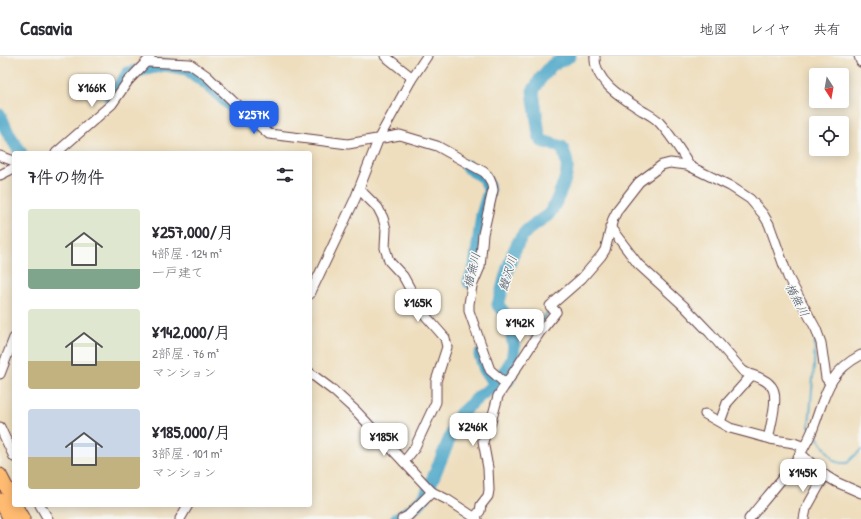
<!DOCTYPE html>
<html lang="ja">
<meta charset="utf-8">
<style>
:root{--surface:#fff;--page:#f2f2f3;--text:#2b2b33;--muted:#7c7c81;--line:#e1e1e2;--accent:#2563eb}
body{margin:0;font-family:"Patrick Hand","Klee One",sans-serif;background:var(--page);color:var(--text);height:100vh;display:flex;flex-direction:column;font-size:15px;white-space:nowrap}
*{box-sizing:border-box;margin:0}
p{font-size:13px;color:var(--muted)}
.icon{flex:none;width:22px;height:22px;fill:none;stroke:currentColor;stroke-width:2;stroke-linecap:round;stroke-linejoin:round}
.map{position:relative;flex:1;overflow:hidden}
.sheet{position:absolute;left:12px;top:95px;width:300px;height:356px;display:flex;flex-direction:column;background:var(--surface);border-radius:4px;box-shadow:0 2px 10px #0003}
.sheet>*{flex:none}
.needle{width:26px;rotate:169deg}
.buttons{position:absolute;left:809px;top:12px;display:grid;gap:8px}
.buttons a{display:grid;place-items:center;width:40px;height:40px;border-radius:4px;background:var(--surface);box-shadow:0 2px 10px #0003;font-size:20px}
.price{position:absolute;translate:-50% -34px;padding:0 9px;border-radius:8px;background:#fff;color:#222;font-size:13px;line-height:26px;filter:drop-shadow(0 1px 2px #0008)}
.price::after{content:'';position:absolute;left:50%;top:24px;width:12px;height:9px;margin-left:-6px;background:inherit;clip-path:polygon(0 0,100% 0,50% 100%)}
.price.active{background:var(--accent);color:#fff}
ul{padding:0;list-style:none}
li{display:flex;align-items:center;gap:12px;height:100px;padding:0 16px}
li span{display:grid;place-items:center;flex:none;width:112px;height:80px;border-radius:4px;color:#555}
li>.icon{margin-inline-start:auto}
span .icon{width:48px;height:48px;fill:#fffc;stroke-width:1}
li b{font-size:17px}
h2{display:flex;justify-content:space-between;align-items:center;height:48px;padding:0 16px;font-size:17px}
header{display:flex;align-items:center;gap:24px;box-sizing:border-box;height:56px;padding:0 20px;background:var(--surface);border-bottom:1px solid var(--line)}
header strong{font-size:19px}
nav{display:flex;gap:22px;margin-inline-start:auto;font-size:14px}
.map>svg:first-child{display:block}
</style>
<header>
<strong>Casavia</strong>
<nav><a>地図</a><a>レイヤ</a><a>共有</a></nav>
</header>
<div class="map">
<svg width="861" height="463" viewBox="0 0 861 463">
<rect width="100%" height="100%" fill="#f6f6f2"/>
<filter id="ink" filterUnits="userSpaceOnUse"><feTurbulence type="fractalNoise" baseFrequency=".025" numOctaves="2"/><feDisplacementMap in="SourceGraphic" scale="8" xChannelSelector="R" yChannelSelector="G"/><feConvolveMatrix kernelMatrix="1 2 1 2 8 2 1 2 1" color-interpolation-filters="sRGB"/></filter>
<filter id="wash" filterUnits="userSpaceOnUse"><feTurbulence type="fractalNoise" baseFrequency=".012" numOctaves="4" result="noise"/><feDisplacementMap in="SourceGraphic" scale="16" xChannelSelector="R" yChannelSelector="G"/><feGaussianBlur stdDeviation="0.9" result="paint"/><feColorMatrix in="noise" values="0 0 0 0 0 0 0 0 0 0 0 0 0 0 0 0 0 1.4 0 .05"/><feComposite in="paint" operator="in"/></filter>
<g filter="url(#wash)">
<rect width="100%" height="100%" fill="#eedebe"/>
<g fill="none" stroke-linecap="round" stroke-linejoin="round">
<g stroke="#49a5c7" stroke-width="2">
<path d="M 531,282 L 543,262 L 550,254"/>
<path d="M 510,330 C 514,328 515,324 515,320"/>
<path d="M 810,371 L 809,370 L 814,310 L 815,282"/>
<path d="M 815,378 L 834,405 L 841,407 L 847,407 L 861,394"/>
</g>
<g stroke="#49a5c7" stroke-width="13">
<path d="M 111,43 L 128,17 L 165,9 L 187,13 L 208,29 L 254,71"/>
<path d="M 0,59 L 8,77 L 21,97"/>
<path d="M 466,110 L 484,122 L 488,129 L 489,136 L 482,159 L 475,211 L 469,226"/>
<path d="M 480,299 L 486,317 L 497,328"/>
<path d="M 396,463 L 411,454 L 425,441 L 460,358 L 481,339 L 497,328 L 512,304 L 514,291 L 508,262 L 498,249 C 504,228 508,205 519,185 C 525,173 537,167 548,159 C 554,153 567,122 567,114 C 568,106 565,99 562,91 L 542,85 L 539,79 L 533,35 L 541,22 L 552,9 L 570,0"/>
</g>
</g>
</g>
<g filter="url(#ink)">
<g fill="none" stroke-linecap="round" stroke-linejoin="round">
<g stroke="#633c41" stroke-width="11">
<g id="minor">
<path d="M 595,0 C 593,25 624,43 643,55 C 648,58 654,61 658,65 C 670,78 681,95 690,110"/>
<path d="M 859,0 L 861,6"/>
<path d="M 147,6 L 190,8 L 207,20 L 246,58 L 269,78 L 348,88 L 400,79 L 437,90 L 484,116 C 490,121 492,127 493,134 L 483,178 L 480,211 L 472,230 L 469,248 L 469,255 L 490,314 L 506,328"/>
<path d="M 411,24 L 427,0"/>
<path d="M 56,97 L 112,48 L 128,25 L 150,2"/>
<path d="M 0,100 L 14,105"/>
<path d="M 0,119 L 14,112"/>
<path d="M 359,133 L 378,152 L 383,162 L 386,173 L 385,192 L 389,205 L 403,220 L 424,258 L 445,282 L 447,291 L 436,325 L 436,346 L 414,393 L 404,406"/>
<path d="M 610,171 L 638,208 L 685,251 L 710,277 L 742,314 C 748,319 755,319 762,323 C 766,325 771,329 773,333 C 778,343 771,368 769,379 L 771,383 C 783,387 792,384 803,391"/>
<path d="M 310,238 L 355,143 L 379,82 L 411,24 L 410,20 L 385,0"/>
<path d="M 310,317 L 334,335 L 356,355 L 432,436 L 448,444 L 477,463"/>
<path d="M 0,318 L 14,282"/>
<path d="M 705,358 L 730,372 L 771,383"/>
<path d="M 720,366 L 727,347 L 751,320"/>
<path d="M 0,371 L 14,401"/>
<path d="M 800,397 L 823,418 L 836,426 L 861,437"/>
<path d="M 40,449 L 48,463"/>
<path d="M 475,461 L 480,455 L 481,449 L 488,440 L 489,434 L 488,412 L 483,385 L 491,366 L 498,340 L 540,276 L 556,256 L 550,250 L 582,222 L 601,200 L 605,194 L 613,163 L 618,153 L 639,126 L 662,109 L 670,107 L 687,109 L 730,130 L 750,143 L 763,158 L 769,168 L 788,221 L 816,273 L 821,287 L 826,322 L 830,327"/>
<path d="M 180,463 L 188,449"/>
<path d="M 402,463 L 408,460 L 432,436"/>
<path d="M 749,463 C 765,443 782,424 797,403 C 804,392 811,380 815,367 C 826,336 829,316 861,299"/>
<path d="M 804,463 L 806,453 L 825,419"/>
</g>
</g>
<g stroke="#633c41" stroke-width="15">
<g id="highway">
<path d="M 0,419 L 14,446"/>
<path d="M 0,444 L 10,463"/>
<path d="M 15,449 L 23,463"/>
</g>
</g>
<use href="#minor" stroke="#fff" stroke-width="9"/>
<use href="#highway" stroke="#ffbb71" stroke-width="13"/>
</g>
</g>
<g text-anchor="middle" stroke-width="3" stroke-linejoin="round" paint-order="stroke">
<g font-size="12" font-style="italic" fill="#4a5569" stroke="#f6f6f2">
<text transform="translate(472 214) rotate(-76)" y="4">楯無川</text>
<text transform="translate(508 217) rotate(-73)" y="4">鰻沢川</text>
<text transform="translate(797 244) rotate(62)" y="4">楯無川</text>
</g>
</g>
</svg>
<div class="buttons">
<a><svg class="needle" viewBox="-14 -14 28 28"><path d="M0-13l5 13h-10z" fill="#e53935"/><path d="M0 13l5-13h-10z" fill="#7c7c81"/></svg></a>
<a><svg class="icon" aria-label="locate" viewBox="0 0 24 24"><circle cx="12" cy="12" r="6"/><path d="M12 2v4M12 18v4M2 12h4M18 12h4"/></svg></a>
</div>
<b class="price" style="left:92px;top:52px">¥166K</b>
<b class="price active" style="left:254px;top:79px">¥257K</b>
<b class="price" style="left:418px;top:267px">¥165K</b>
<b class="price" style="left:520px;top:287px">¥142K</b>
<b class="price" style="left:473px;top:391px">¥246K</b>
<b class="price" style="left:384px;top:401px">¥185K</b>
<b class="price" style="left:803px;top:437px">¥145K</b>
<section class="sheet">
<h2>7件の物件<svg class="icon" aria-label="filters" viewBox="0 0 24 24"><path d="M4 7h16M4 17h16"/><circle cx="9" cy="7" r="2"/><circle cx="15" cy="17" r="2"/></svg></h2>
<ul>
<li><span style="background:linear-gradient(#dfe7d0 75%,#7fa58c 0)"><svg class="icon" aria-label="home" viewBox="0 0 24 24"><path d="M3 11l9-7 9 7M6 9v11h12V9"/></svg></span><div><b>¥257,000/月</b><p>4部屋 · 124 m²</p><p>一戸建て</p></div></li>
<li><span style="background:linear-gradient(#dfe7d0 65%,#c2b280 0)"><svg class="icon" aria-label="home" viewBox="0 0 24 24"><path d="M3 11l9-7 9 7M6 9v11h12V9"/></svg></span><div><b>¥142,000/月</b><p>2部屋 · 76 m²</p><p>マンション</p></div></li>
<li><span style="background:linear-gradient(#c9d6e8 60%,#c2b280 0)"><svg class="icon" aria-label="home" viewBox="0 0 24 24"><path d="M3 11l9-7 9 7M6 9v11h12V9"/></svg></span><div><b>¥185,000/月</b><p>3部屋 · 101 m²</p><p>マンション</p></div></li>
</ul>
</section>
</div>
